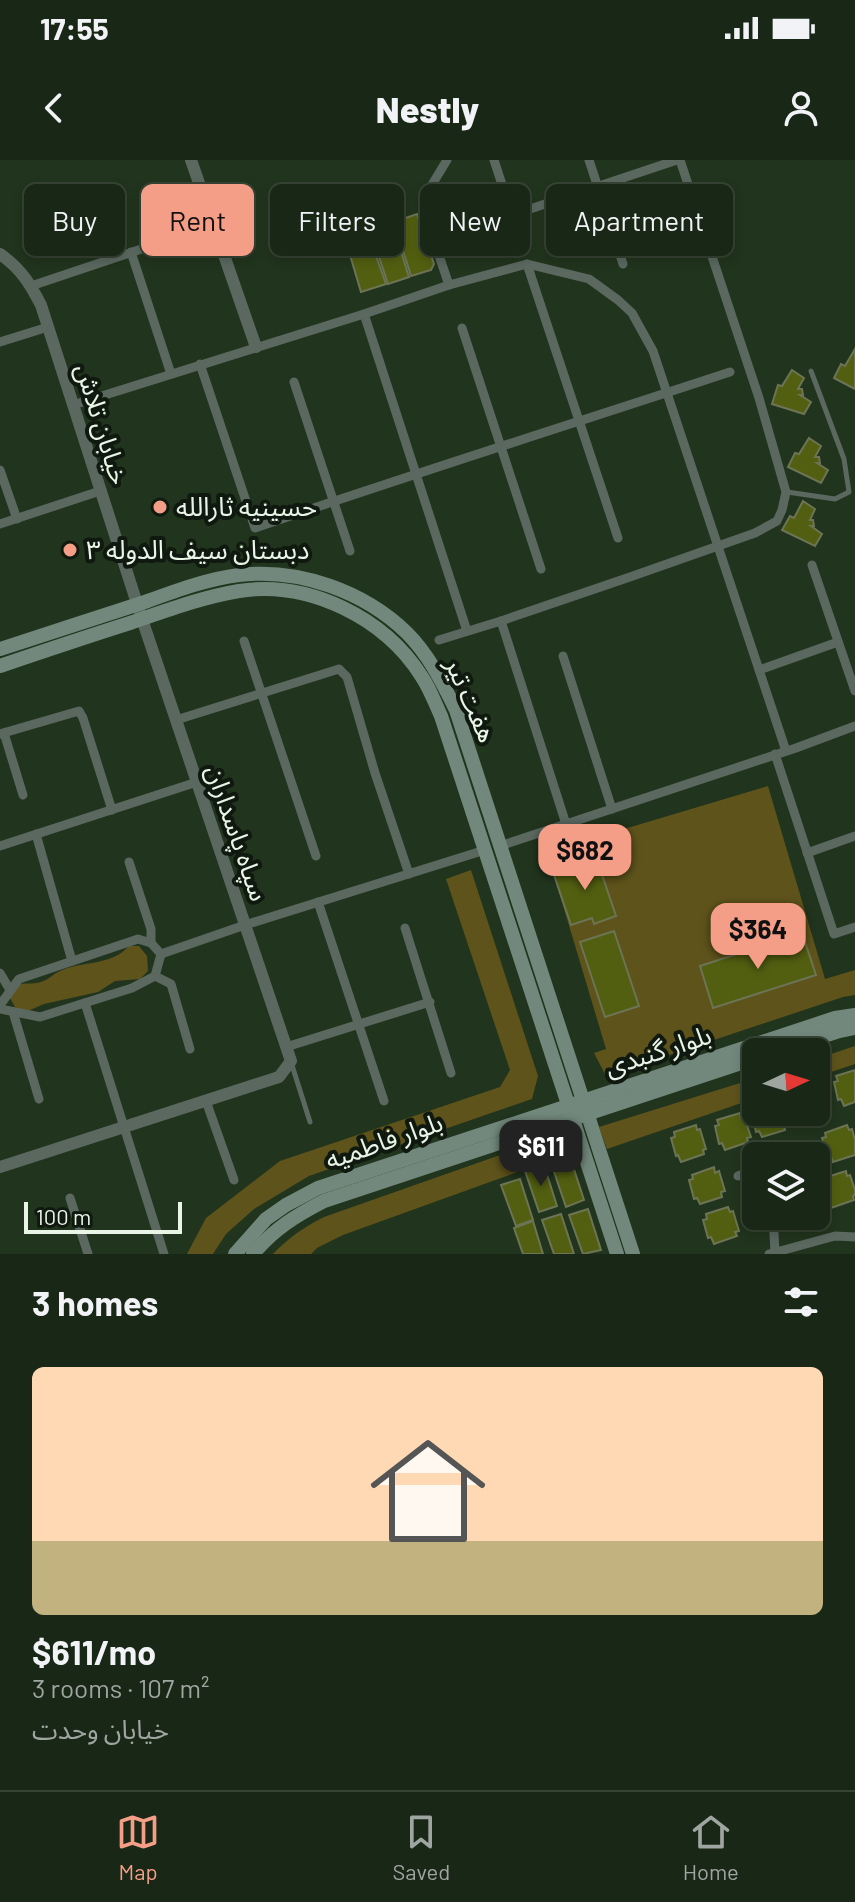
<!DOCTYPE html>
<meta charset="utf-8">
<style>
:root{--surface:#192716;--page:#263323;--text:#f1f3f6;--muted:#9fa5a1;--line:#374435;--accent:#f49e87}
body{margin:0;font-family:Barlow,"Noto Sans Arabic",sans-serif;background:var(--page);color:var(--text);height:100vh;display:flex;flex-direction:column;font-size:30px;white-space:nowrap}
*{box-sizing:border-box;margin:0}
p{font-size:26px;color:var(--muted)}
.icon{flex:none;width:44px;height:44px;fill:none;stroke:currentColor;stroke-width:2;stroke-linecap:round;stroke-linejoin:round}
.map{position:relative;height:1094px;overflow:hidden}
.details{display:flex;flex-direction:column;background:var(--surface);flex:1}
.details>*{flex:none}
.banner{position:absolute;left:24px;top:24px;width:808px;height:72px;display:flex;gap:16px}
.needle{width:52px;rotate:86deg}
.tools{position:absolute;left:742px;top:878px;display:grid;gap:16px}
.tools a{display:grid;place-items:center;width:88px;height:88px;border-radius:12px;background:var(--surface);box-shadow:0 4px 12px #0003,0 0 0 2px var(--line);font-size:40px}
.scale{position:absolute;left:24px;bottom:20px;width:158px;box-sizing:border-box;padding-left:8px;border:4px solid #e9f5e6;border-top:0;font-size:22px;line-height:28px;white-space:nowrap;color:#e9f5e6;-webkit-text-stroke:6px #10190f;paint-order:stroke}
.price{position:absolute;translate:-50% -68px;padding:0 18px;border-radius:16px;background:var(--accent);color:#111;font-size:26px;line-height:52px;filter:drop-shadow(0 2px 4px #0008)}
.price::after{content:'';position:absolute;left:50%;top:48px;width:24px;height:18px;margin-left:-12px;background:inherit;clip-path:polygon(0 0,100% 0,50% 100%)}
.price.selected{background:#222;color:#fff}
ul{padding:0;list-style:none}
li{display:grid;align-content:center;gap:16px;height:424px;padding:0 32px}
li+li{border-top:2px solid var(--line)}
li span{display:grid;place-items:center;height:248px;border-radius:12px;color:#555}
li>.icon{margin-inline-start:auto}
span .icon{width:144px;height:144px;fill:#fffc;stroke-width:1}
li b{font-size:34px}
h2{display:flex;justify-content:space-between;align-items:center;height:96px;padding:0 32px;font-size:34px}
.chip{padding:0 28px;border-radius:12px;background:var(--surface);box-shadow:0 4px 12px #0003,0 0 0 2px var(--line);font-size:28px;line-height:72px}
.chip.selected{background:var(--accent);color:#111}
.status{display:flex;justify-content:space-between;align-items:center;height:56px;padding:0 40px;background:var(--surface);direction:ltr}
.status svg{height:22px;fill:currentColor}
header{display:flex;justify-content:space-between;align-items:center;height:104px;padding:0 32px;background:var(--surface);font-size:36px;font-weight:800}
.tab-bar{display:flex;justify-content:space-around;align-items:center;height:112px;border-top:2px solid var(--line);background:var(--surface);font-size:22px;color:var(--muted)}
.tab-bar a{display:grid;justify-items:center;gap:4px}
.tab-bar .selected{color:var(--accent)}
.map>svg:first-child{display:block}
</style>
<div class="status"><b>17:55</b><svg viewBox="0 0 49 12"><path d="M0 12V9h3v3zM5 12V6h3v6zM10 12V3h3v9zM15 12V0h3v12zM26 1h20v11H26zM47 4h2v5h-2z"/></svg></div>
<header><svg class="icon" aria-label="back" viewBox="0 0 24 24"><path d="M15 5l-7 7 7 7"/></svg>Nestly<svg class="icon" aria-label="person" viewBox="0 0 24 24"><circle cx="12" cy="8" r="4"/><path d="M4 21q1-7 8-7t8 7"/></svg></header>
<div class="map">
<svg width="855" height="1094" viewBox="0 0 855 1094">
<rect width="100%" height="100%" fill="#21341d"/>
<g fill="#5e531b">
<path d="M 768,626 L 825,819 L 855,810 L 855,835 L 843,837 L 606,916 L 594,893 L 606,889 L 547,692 Z"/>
<path d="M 471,710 L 538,916 L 532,939 L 309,1016 L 254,1049 L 226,1074 L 213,1094 L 187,1094 L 206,1058 L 280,1001 L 500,927 L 510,910 L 446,719 Z"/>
<path d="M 129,786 L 139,786 L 147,796 L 148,811 L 140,819 L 115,821 L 98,832 L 44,844 L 28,851 L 20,851 L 15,847 L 10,838 C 22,816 22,827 41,822 C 48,820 52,815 58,812 C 81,800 110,807 129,786 Z"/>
<path d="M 855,886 L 855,904 L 816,917 L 816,899 Z"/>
<path d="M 756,918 L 756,938 L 607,989 L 599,967 Z"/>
<path d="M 554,976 L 562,996 L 343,1075 L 317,1088 L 311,1094 L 273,1094 C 288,1078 304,1067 324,1057 Z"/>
</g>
<g fill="#525f10" stroke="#6c7455" stroke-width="2">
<path d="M 417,54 L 434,104 L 431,110 L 411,116 L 394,62 Z"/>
<path d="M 392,62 L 409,117 L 388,124 L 370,70 Z"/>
<path d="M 367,70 L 386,124 L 361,132 L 345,78 Z"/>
<path d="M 855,189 L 855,229 L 834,218 L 841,204 L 845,206 Z"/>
<path d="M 792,210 L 804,218 L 798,229 L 802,229 L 803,235 L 800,235 L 811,242 L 804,254 L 772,244 L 778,225 L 782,226 Z"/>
<path d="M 809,278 L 821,286 L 815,297 L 819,297 L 820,303 L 817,303 L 828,310 L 821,323 L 788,307 L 795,293 L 799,294 Z"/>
<path d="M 803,341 L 815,349 L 810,360 L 813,360 L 814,366 L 811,366 L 822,374 L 815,386 L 782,370 L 790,356 L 794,358 Z"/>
<path d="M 596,697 L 616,756 L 594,764 L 592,758 L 571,765 L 553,712 Z"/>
<path d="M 614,771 L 639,846 L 605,857 L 580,782 Z"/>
<path d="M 802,773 L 816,815 L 713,848 L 700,806 Z"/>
<path d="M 855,910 L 855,942 L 844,946 L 841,939 L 838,940 L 834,922 L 838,921 L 836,916 Z"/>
<path d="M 816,925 L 818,931 L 821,929 L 827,949 L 824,951 L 825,955 L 802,962 L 799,956 L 796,957 L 795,952 L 816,952 Z"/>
<path d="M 756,947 L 756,952 L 784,952 L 788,964 L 784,965 L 785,970 L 762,977 L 759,971 L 756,972 L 752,953 L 756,952 L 754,948 Z"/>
<path d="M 740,953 L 741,958 L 744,957 L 751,977 L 747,978 L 748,982 L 725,990 L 722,983 L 719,984 L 715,966 L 719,965 L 717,960 Z"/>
<path d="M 696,965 L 697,970 L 700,969 L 706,989 L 703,990 L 704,994 L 681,1002 L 678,995 L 676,996 L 671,978 L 675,977 L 674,972 Z"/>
<path d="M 847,965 L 849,970 L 852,969 L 855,980 L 855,995 L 833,1002 L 830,995 L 827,996 L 822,978 L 826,977 L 825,973 Z"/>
<path d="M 571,1000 L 584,1040 L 566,1047 L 552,1006 Z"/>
<path d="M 544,1005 L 557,1046 L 539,1052 L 525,1011 Z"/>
<path d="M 714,1007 L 715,1013 L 719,1011 L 725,1031 L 721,1032 L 722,1037 L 700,1044 L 697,1038 L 694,1039 L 689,1020 L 693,1019 L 692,1015 Z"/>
<path d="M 846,1011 L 847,1016 L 850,1015 L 855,1030 L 855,1035 L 853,1036 L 854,1040 L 831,1048 L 829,1041 L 826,1042 L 821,1024 L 825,1023 L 824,1018 Z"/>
<path d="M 520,1019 L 533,1060 L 516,1066 L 501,1025 Z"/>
<path d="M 728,1047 L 730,1052 L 733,1051 L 739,1071 L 735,1072 L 737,1076 L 714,1084 L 711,1077 L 708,1078 L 703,1060 L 707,1059 L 706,1054 Z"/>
<path d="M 588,1049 L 601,1090 L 583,1094 L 569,1055 Z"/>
<path d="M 561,1054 L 574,1094 L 554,1094 L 542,1060 Z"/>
<path d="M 533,1061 L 543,1094 L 523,1094 L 514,1068 Z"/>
</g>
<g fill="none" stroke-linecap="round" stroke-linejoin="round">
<g stroke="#5a6860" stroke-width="5">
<path d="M 787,332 L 835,339 L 849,332 L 844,299 L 811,211"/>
<path d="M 291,902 L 310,962"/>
</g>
<g stroke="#5a6860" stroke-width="9">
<path d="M 447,0 L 430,28 L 425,54 L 449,125"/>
<path d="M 494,0 L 512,55 L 677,0"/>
<path d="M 589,0 L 623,104"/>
<path d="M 131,92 L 171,214"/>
<path d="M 527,104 L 618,378"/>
<path d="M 31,126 L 213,65"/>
<path d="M 364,154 L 467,471"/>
<path d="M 462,168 L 541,409"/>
<path d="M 0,182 L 48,167"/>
<path d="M 200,204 L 255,368 C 413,314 572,264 730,212"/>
<path d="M 294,222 L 350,391"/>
<path d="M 73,245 L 364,154 L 449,125 L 527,104 L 589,119 L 618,140 L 632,153 L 653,191 L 786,591"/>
<path d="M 0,310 L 17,359"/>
<path d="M 0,364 L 100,331"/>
<path d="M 812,405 L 855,531"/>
<path d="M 501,461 L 566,664"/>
<path d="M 439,480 L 501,461 L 630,417 L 755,373 L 777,361 L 782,350 L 786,332 L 759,238 L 680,0"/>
<path d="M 244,481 L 316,696"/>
<path d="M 563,496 L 612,649"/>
<path d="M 759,510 L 838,482"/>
<path d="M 176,560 L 339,509 L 347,517 L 375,613 L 409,714"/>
<path d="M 4,573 L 23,635"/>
<path d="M 0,574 L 79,551 L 83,558 L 112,650"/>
<path d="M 775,594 L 834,774 L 855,767"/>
<path d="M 36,674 L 72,801"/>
<path d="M 0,686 L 197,622"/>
<path d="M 500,686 L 796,588 L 855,566"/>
<path d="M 807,693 L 855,676"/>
<path d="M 129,702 L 151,769 L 151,783"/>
<path d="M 318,742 L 384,941"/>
<path d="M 405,768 L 451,913"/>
<path d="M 161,794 L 245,765 L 485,690"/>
<path d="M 0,813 L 10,830"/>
<path d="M 155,816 L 171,824 L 190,889"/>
<path d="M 85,843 L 164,1094"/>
<path d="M 0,845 L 19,819 L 138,779 L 151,783 L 161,794"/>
<path d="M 0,849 L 40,857 L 132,828 L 155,816 L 161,794"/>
<path d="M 13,852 L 39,939"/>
<path d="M 286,887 L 430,842"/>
<path d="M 206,941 L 234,1020"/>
<path d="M 792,996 L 817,987"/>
<path d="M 738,1016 L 756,1009"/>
<path d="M 70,1038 L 88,1094"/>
<path d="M 773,1056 L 775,1092"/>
<path d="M 769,1094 L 835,1076 L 855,1077"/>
</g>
<g stroke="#5a6860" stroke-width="12">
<path d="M 191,0 L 256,187"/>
<path d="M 0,94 C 21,109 29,122 41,145 L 142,459 L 291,901 L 279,917 L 0,1007"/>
</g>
<g stroke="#72887c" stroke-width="14">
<path d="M 0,489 C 48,473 97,458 145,442 C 175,431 207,419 239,415 C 299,408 364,431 407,473 C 429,495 442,522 456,550 L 633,1094"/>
<path d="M 0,506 C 44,491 89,476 133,462 C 168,450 203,437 239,431 C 309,420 385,458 422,517 C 430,529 435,543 441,556 L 617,1094"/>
<path d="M 775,892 L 839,871 L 855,868"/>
<path d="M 235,1094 L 266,1059 L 286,1045 L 318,1028 L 835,858 L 855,855"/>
<path d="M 253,1094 C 274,1069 295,1056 324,1041 L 756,898"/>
</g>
</g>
<g fill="#f49e87" stroke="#10190f" stroke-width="3">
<circle cx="160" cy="347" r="8"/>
<circle cx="70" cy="390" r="8"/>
</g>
<g text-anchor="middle" stroke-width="8" stroke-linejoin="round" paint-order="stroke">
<g font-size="26" fill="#e9f5e6" stroke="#10190f">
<text transform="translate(102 264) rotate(73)" y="9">خیابان تلاش</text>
<text transform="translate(471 540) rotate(66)" y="9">هفت تیر</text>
<text transform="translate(237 673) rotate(71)" y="9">سپاه پاسداران</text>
<text transform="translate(658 891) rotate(-18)" y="9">بلوار گنبدی</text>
<text transform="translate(384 981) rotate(-19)" y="9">بلوار فاطمیه</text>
</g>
<g font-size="26" fill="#e9f5e6" stroke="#10190f" text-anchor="start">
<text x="176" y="356">حسینیه ثارالله</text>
<text x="86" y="399">دبستان سیف الدوله ۳</text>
</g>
</g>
</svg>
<div class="tools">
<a><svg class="needle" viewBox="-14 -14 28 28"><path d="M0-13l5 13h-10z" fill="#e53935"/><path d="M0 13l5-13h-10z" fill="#9fa5a1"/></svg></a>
<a><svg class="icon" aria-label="layers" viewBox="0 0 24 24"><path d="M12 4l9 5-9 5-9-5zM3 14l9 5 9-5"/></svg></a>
</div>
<div class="scale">100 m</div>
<b class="price" style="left:585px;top:732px">$682</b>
<b class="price" style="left:758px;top:811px">$364</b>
<b class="price selected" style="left:541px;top:1028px">$611</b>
<div class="banner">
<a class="chip">Buy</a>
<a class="chip selected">Rent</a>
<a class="chip">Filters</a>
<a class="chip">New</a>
<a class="chip">Apartment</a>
</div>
</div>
<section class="details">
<h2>3 homes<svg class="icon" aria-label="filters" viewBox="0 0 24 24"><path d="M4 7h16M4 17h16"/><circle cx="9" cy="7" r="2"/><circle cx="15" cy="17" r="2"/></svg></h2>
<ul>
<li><span style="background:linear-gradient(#ffd9b3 70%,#c2b280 0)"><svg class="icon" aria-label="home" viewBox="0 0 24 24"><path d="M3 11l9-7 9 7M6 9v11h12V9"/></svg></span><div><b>$611/mo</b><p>3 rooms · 107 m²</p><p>خیابان وحدت</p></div></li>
</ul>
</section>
<nav class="tab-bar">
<a class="selected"><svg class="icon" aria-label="map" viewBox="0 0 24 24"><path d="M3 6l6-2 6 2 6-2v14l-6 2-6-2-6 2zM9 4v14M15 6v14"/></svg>Map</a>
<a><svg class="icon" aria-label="saved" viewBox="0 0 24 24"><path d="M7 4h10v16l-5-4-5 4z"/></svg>Saved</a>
<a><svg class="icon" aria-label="home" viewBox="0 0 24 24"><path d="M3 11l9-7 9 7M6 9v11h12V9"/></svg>Home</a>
</nav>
